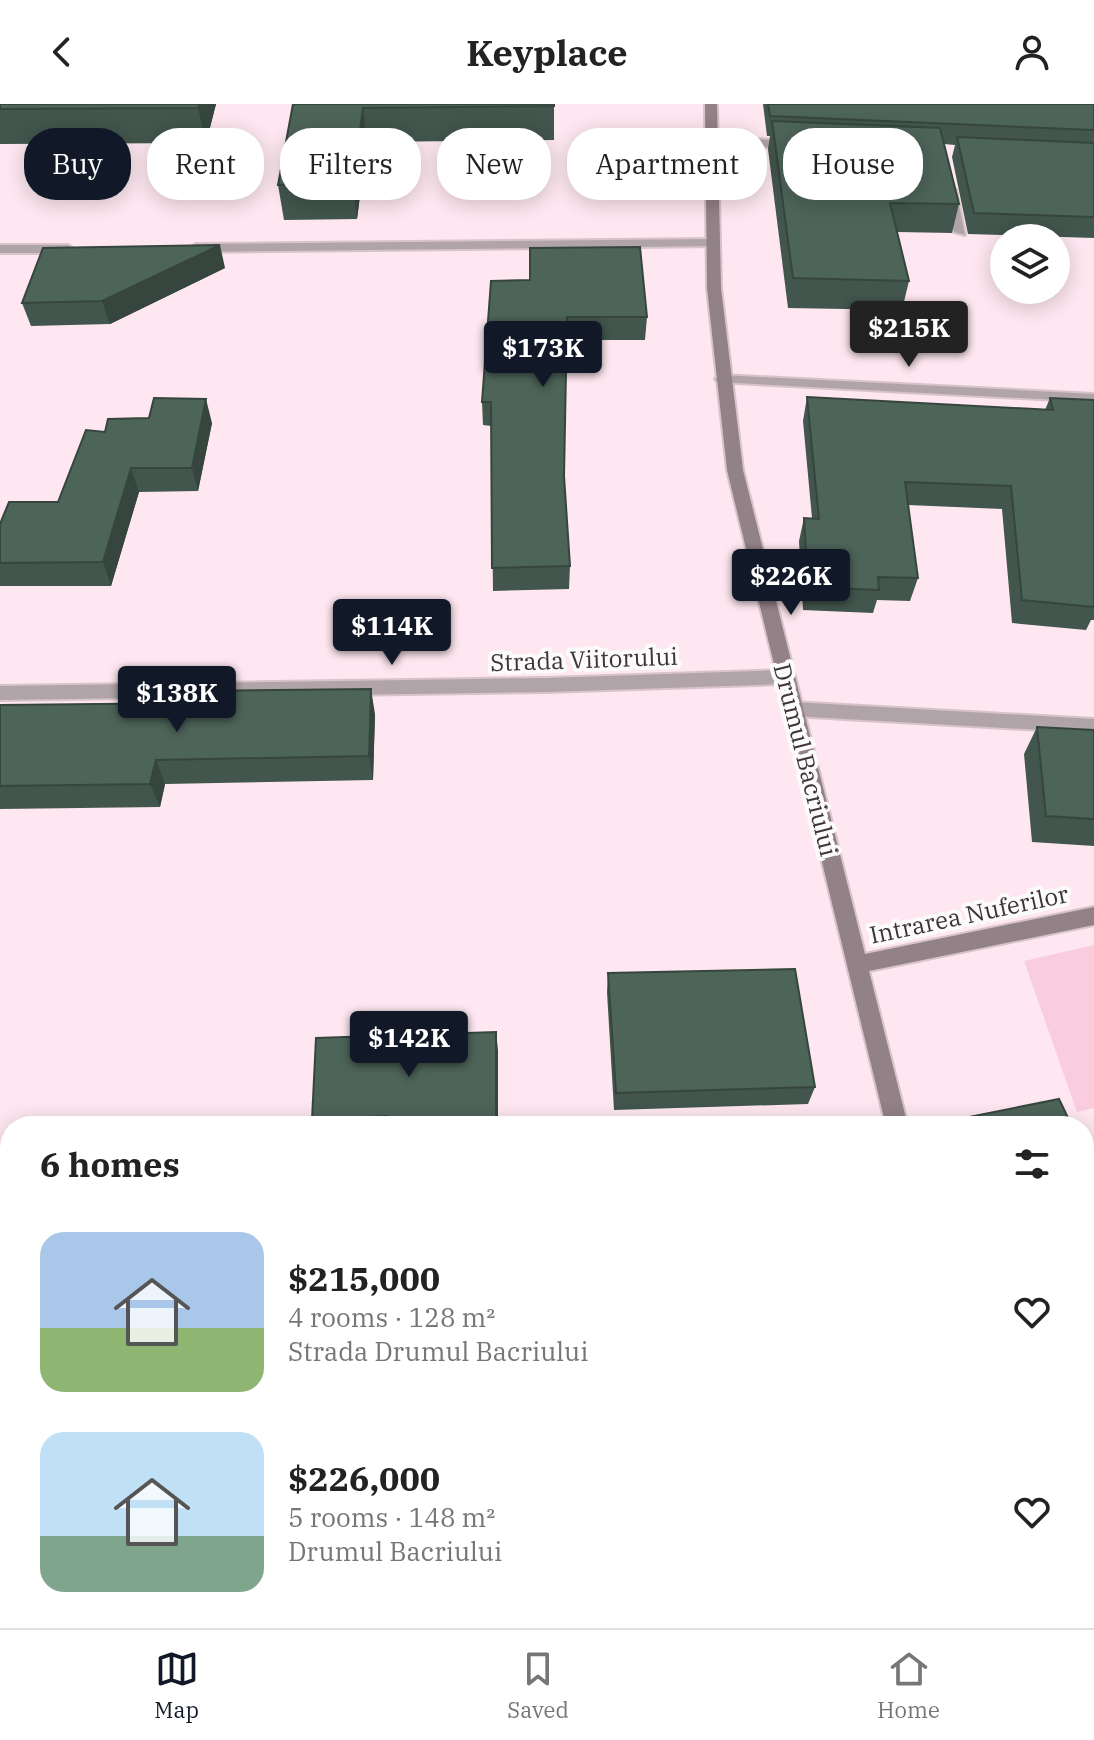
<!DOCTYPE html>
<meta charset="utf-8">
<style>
:root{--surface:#fff;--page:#f6f6f6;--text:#222;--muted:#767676;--line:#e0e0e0;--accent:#111827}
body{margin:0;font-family:"IBM Plex Serif",serif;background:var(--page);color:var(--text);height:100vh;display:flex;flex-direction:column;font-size:30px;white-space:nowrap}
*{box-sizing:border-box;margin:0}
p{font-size:26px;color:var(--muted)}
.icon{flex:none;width:44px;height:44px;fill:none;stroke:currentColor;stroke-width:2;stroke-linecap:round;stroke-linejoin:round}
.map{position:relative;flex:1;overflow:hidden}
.details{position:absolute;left:0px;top:1012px;width:1094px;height:512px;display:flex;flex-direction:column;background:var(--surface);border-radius:32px 32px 0 0;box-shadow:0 4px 20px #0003}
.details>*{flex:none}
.top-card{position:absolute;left:24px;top:24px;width:1046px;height:72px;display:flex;gap:16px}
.tools{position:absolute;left:990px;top:120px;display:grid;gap:16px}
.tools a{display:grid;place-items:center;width:80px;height:80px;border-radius:50%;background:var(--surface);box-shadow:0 4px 20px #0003;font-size:40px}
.price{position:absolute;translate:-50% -68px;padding:0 18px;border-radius:8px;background:var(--accent);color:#fff;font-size:26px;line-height:52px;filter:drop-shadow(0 2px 4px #0008)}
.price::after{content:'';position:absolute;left:50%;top:48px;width:24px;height:18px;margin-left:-12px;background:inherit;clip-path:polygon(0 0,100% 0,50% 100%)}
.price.current{background:#222;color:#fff}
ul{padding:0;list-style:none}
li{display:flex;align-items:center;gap:24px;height:200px;padding:0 40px}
li span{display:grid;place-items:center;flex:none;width:224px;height:160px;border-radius:24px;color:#555}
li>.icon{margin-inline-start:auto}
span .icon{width:96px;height:96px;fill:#fffc;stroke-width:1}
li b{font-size:34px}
h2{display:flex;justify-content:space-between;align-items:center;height:96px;padding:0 40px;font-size:34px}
.chip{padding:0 28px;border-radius:32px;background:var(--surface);box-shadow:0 4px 20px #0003;font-size:28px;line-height:72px}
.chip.current{background:var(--accent);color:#fff}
header{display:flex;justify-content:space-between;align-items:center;height:104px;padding:0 40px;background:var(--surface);font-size:36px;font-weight:800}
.tab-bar{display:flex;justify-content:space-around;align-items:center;height:112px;border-top:2px solid var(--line);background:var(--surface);font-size:22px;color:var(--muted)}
.tab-bar a{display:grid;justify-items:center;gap:4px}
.tab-bar .current{color:var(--accent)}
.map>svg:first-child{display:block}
</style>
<header><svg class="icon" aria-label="back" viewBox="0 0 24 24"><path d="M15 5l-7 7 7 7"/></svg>Keyplace<svg class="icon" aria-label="person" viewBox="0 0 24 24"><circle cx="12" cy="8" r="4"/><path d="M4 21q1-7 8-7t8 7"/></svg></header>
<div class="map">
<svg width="1094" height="1524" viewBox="0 0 1094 1524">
<rect width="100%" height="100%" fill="#fee7f0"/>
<path fill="#f9cdde" d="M 1094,841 L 1094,1004 L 1077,1008 L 1024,857 Z"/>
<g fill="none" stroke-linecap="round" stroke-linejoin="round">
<g stroke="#d8c3cb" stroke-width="4">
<g id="lane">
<path d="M 950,82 L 956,86 L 965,131 L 954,128 L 944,86 Z"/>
<path d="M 792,598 L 1094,615 L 1094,629 L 792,612 L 783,605 Z"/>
</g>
</g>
<g stroke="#d8c3cb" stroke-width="4">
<g id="street">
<path d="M 712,33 L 794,37 L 800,41 L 794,45 L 708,39 L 708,35 Z"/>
<path d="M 712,135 L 718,139 L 717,142 L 196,148 L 190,144 L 196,140 Z"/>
<path d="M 0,141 L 68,141 L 74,145 L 68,149 L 0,149 Z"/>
<path d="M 722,271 L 1094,290 L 1094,298 L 717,278 L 715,275 Z"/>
<path d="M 785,566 L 794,573 L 785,580 L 547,588 L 0,596 L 0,582 L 547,574 Z"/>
<path d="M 1094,1388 L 1094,1416 L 1084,1419 L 1084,1391 Z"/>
</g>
</g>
<g stroke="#d8c3cb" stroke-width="4">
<g id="secondary">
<path d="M 705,0 L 717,0 L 721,184 L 743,366 L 865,850 L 1094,803 L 1094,821 L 869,867 L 908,1022 L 886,1022 L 727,366 L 707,184 Z"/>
<path d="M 10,1414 L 10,1442 L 0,1445 L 0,1417 Z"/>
<path d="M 1049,1514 L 1077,1514 L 1081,1524 L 1053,1524 Z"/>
</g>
</g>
<use href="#lane" fill="#b0a4a9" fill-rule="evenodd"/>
<use href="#street" fill="#b0a4a9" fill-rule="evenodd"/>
<use href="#secondary" fill="#928187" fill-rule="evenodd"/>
</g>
<g fill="#42564d">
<path d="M 0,0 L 216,0 L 206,39 L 0,40 Z"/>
<path d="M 293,0 L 554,0 L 554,36 L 367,38 L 357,115 L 284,116 L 278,81 Z"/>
<path d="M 763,0 L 1094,0 L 1094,134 L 968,130 L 952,53 L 955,41 L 944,40 L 959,100 L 952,129 L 897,128 L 909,177 L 902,206 L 788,204 L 768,45 L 770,32 L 767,32 Z"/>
<path d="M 225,164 L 110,220 L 31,222 L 22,199 Z"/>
<path d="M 491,177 L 647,213 L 645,236 L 567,236 L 564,374 L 570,462 L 569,485 L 493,487 L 491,322 L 483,321 L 482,298 Z"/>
<path d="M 807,293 L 1045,306 L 1050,294 L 1094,296 L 1094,516 L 1091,516 L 1086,526 L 1012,519 L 1002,405 L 908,401 L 918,474 L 910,497 L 877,496 L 873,509 L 803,506 L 799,437 L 804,414 L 812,414 L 803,317 Z"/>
<path d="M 212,319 L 198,387 L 139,388 L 111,482 L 0,482 L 0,420 L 58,398 L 105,328 Z"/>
<path d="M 0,601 L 375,610 L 373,676 L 165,680 L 160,703 L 0,705 Z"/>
<path d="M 1037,623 L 1094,626 L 1094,742 L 1032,738 L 1024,650 Z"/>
<path d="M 608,869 L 815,983 L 808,1000 L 614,1006 L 607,888 Z"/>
<path d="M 498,946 L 498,1021 L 533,1022 L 314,1022 L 312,1016 Z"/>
<path d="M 1084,1047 L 1094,1068 L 1094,1365 L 1084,1368 Z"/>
<path d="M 703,1514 L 991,1514 L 996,1524 L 707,1524 Z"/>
</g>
<g fill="#36463e">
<path d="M 199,0 L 216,0 L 206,39 L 198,4 Z"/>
<path d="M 363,4 L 367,38 L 357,115 L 353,80 Z"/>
<path d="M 220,141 L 225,164 L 110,220 L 102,197 Z"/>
<path d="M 206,295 L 212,319 L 198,387 L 192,364 Z"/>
<path d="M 131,364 L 139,388 L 111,482 L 103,458 Z"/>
<path d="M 371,585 L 375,610 L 373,676 L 369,652 Z"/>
<path d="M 156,656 L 165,680 L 160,703 L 150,680 Z"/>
<path d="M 496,928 L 498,946 L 498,1022 L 496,1022 Z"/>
<path d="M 1094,1362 L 1094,1365 L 1084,1368 L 1084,1367 Z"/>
</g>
<g fill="#4d6459" stroke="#36463e" stroke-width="2">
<path d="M 0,0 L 199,0 L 198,4 L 0,5 Z"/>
<path d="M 293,0 L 554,0 L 554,2 L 363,4 L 353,80 L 278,81 Z"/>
<path d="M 768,0 L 1094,0 L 1094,26 L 770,12 Z"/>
<path d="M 772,17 L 940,24 L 959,100 L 890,99 L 909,177 L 793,174 Z"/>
<path d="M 957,33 L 1094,39 L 1094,113 L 974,109 Z"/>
<path d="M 220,141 L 102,197 L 22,199 L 43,144 Z"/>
<path d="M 640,143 L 647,213 L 567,213 L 564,372 L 570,462 L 492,464 L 491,298 L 482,298 L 491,177 L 530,176 L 530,144 Z"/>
<path d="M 807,293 L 1053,306 L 1050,294 L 1094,296 L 1094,503 L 1022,496 L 1011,382 L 905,378 L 918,474 L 878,473 L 879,486 L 808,483 L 804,414 L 819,415 Z"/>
<path d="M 154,294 L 206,295 L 192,364 L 131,364 L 103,458 L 0,459 L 0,420 L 9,398 L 58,398 L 86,326 L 105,328 L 108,315 L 149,314 Z"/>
<path d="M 371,585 L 369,652 L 156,656 L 150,680 L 0,682 L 0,601 L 194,599 L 196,587 Z"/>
<path d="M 1037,623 L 1094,626 L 1094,715 L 1046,712 Z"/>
<path d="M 795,865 L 815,983 L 616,989 L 608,869 Z"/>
<path d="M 496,928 L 496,1021 L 533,1018 L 533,1022 L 387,1022 L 387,1012 L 312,1016 L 316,934 Z"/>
<path d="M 1059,995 L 1072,1022 L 956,1022 L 954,1016 Z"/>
<path d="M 1084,1047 L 1094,1068 L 1094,1354 L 1084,1330 Z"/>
<path d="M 716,1514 L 991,1514 L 996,1524 L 720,1524 Z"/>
</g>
<g text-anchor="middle" stroke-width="8" stroke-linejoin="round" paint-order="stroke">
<g font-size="24" fill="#3f3439" stroke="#fbfbfb">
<text transform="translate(584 556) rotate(-2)" y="8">Strada Viitorului</text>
<text transform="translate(805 656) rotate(76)" y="8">Drumul Bacriului</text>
<text transform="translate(969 811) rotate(-12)" y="8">Intrarea Nuferilor</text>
</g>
</g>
</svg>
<div class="tools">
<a><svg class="icon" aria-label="layers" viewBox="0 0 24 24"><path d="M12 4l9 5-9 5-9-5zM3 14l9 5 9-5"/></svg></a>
</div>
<b class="price current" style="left:909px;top:265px">$215K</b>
<b class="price" style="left:543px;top:285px">$173K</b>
<b class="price" style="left:791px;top:513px">$226K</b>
<b class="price" style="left:392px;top:563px">$114K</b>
<b class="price" style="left:177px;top:630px">$138K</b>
<b class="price" style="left:409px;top:975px">$142K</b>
<div class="top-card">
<a class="chip current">Buy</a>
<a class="chip">Rent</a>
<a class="chip">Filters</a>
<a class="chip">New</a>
<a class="chip">Apartment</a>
<a class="chip">House</a>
</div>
<section class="details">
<h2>6 homes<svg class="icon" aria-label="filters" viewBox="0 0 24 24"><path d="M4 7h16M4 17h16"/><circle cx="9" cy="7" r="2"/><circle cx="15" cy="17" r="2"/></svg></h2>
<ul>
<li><span style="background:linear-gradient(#a9c7e8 60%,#8fb573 0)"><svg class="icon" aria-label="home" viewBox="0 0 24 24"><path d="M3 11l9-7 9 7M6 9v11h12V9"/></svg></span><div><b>$215,000</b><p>4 rooms · 128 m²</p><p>Strada Drumul Bacriului</p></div><svg class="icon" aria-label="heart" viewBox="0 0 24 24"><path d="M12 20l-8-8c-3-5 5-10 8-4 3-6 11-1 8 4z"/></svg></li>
<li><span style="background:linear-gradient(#bfe0f5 65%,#7fa58c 0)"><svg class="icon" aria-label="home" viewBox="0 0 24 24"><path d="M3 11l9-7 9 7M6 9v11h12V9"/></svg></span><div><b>$226,000</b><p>5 rooms · 148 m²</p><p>Drumul Bacriului</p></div><svg class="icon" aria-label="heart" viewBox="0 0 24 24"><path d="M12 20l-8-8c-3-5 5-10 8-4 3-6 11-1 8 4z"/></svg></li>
</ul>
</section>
</div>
<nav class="tab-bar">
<a class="current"><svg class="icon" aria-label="map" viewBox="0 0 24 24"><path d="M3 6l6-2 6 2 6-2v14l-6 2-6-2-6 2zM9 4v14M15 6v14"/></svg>Map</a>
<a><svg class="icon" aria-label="saved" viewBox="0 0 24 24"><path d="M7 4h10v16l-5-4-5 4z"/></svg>Saved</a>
<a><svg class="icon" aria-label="home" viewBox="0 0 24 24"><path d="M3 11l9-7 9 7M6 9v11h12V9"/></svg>Home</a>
</nav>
